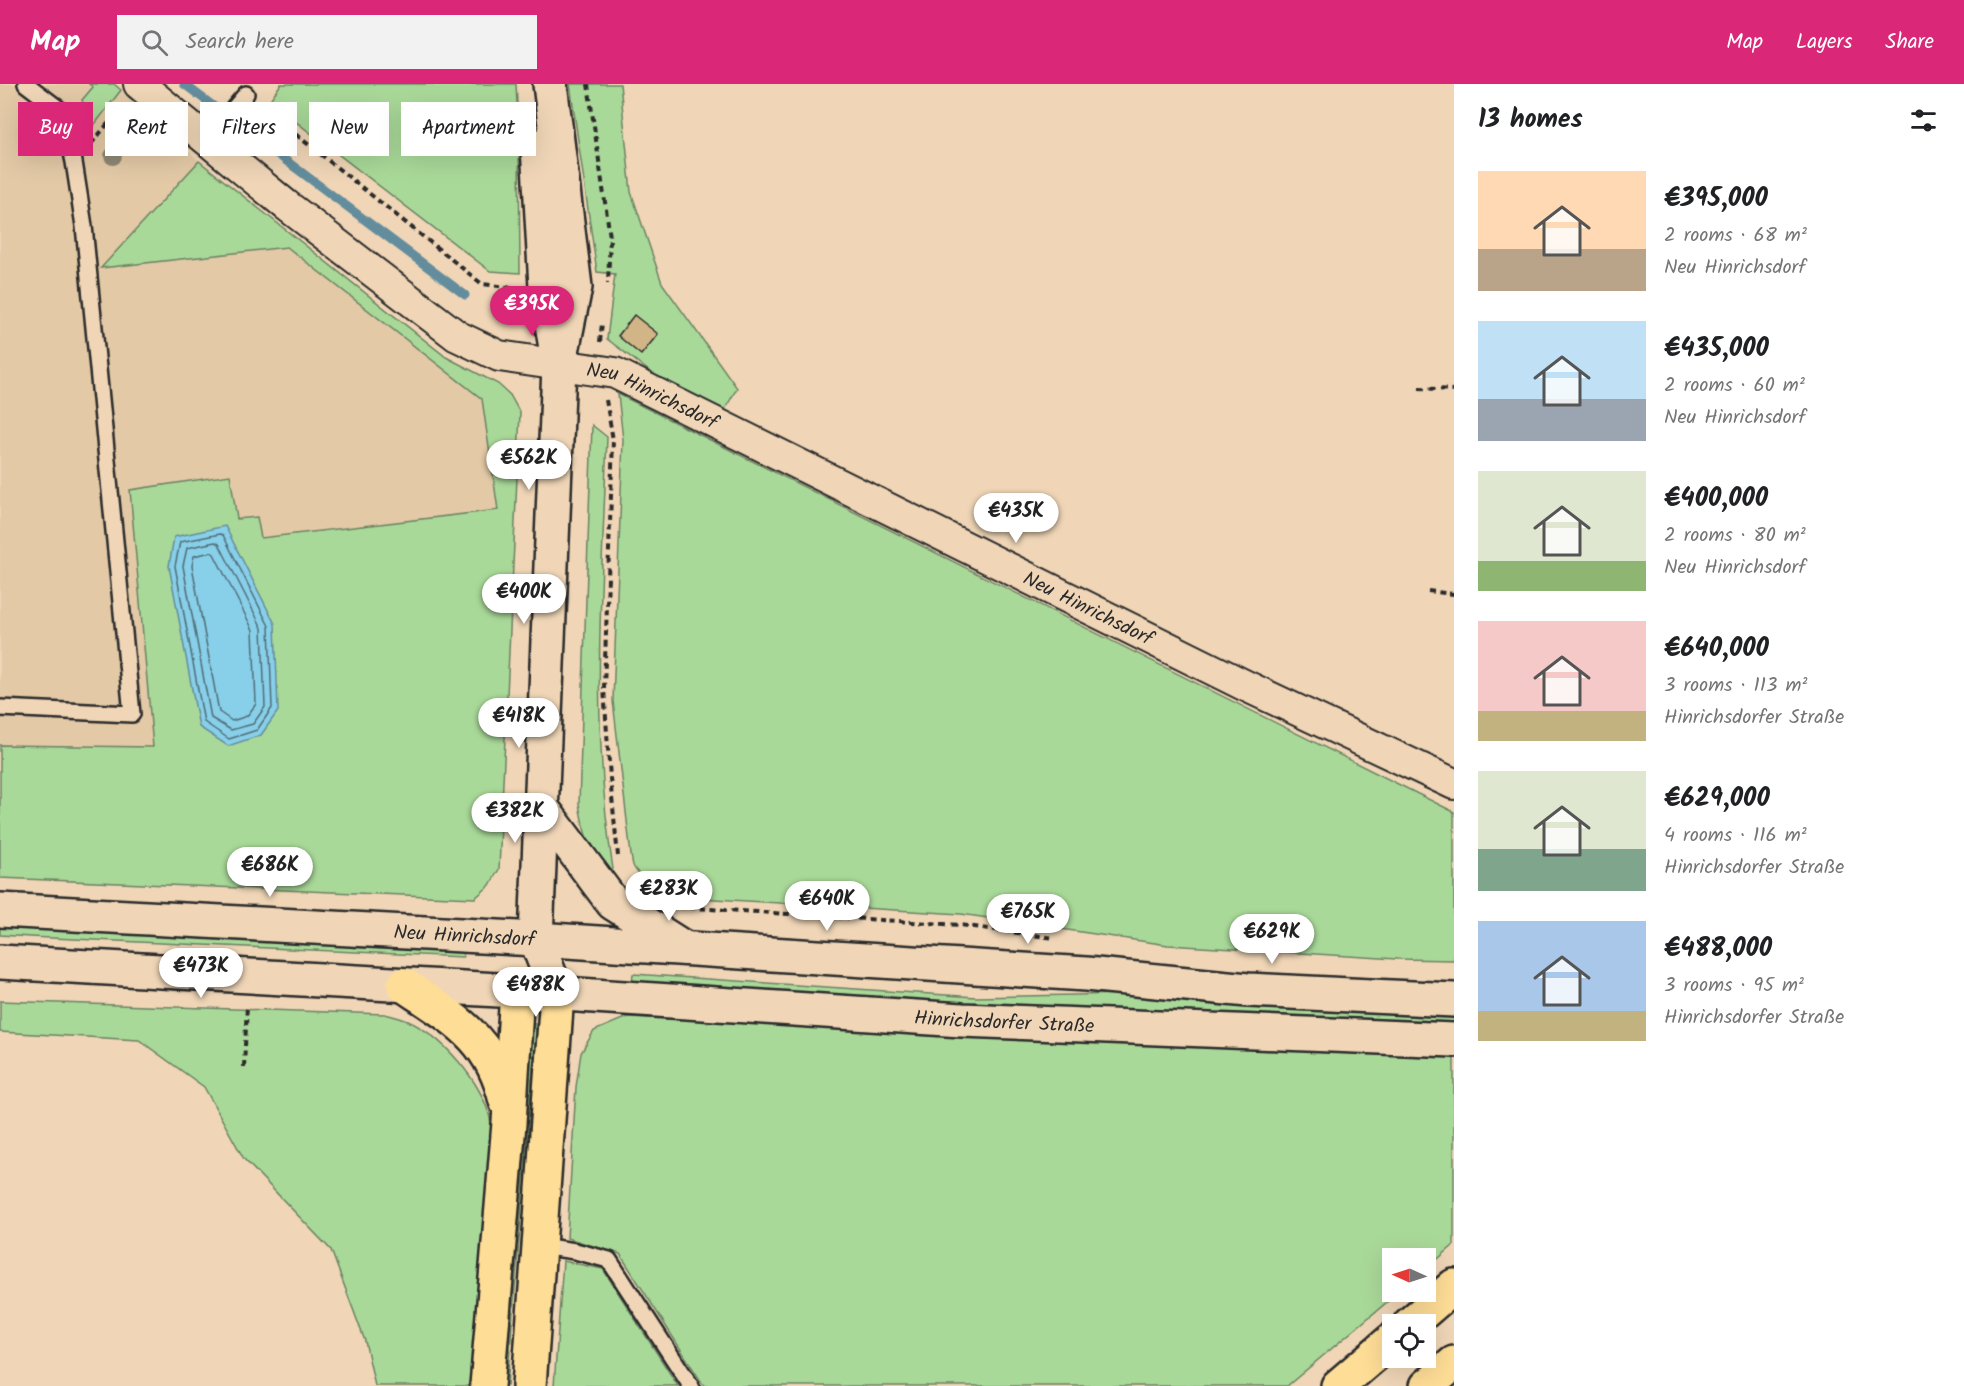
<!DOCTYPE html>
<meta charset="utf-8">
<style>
:root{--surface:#fff;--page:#f2f2f2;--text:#202124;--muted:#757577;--accent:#db2777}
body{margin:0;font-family:Kalam,sans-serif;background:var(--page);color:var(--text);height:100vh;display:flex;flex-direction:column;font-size:22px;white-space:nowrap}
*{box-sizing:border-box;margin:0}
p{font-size:20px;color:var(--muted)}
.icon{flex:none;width:33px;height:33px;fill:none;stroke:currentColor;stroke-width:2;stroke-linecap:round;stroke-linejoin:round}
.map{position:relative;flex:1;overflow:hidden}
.details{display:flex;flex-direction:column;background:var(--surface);width:510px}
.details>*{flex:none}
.top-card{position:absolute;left:18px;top:18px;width:570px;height:54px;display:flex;gap:12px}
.needle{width:39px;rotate:273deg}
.fabs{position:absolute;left:1382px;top:1164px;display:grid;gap:12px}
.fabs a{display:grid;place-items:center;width:54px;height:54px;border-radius:0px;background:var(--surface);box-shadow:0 6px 24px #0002;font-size:30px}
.price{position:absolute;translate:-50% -51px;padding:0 14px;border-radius:21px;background:#fff;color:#222;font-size:20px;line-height:39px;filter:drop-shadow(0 2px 3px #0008)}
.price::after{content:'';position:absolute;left:50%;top:36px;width:18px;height:14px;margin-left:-9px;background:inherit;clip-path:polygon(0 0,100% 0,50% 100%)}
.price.on{background:var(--accent);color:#fff}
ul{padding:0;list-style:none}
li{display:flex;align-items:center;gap:18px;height:150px;padding:0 24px}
li span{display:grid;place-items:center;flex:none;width:168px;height:120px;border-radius:0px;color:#555}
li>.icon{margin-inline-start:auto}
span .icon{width:72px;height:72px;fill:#fffc;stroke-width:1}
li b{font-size:26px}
h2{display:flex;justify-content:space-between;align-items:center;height:72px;padding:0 24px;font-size:26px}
.tag{padding:0 21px;border-radius:0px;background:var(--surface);box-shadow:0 6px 24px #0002;font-size:21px;line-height:54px}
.tag.on{background:var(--accent);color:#fff}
header{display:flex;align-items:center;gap:36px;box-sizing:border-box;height:84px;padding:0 30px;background:var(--accent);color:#fff}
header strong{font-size:28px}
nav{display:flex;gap:33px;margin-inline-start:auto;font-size:21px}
.search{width:420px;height:54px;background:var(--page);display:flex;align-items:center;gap:15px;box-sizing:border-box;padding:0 21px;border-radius:0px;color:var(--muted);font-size:22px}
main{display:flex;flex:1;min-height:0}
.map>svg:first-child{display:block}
</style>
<header>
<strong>Map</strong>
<div class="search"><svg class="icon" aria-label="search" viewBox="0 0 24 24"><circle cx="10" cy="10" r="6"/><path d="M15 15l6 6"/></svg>Search here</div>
<nav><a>Map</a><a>Layers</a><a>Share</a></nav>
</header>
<main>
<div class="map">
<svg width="1454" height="1302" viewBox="0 0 1454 1302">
<rect width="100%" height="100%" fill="#f0d6b7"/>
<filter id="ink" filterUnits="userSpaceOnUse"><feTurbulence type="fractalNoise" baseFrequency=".0167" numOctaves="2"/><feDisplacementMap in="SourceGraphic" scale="12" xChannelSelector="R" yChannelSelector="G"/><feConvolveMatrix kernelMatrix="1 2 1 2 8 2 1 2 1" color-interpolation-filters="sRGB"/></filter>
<g filter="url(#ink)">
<path fill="#e3c9a6" d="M 0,0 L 89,0 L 93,3 L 92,43 L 121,6 L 199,77 L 102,184 L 287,163 L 482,315 L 498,426 L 261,454 L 153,663 L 0,661 Z"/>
<g fill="#a9d999" stroke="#6a8262" stroke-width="1.5">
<path d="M 89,0 L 114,0 L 121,6 L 92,44 L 82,16 L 93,3 Z"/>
<path d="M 281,0 L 516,0 L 519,57 L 520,189 L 490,187 L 269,17 Z"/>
<path d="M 570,0 L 620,0 L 631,108 L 662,199 L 737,304 L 724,327 L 653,290 L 607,255 L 615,190 L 597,188 Z"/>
<path d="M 199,77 L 446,273 L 498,300 L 510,311 L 520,329 L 499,785 L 490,801 L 475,814 L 0,794 L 0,661 L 153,663 L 130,406 L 230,391 L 237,435 L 257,433 L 261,454 L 498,426 L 482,315 L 287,163 L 101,184 Z"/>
<path d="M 618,310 L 1454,728 L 1454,876 L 1397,875 L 1168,861 L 961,830 L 683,813 C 667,808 645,801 635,785 C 632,782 632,775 631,771 L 613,617 L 623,356 Z"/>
<path d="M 592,341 L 607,353 C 602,497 590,642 613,785 L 607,792 C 589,767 584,750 579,720 Z"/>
<path d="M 0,843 L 464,866 L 463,873 L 30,853 L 0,851 Z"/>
<path d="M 633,890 L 976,913 L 1127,910 L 1256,924 L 1454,933 L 1454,941 L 976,920 L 632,898 Z"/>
<path d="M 0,917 L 385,930 C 393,932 401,934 408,937 C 442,952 481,997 490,1034 C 492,1044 492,1056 493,1066 L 469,1302 L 375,1302 L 365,1257 L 331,1166 L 244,1075 L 204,1003 L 139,956 L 0,948 Z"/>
<path d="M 627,933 L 1454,972 L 1454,1161 L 1425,1186 L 1425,1174 L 1392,1174 L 1392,1208 L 1399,1208 L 1287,1302 L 704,1302 L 620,1170 L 567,1154 L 576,1003 L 581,969 L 594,947 Z"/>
<path d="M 532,938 L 535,940 L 536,948 L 507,1302 L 497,1302 L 529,939 Z"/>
<path d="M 563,1177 L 603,1185 L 678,1302 L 554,1302 Z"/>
</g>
<path fill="#88cfe9" stroke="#638d9d" stroke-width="1.5" d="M 225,442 L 275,540 L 278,627 L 261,651 L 228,662 L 199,643 L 169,482 L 174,453 Z"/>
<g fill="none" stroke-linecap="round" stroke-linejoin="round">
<g stroke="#506d77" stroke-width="1.5">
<path d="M 220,450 L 223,451 L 269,542 L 272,624 L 257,646 L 229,655 L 204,638 L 175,482 L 180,458 Z"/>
<path d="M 215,458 L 219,460 L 262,544 L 265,623 L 253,640 L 231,646 L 211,634 L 183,482 L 187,464 Z"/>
<path d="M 211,468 L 214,470 L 253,546 L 256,620 L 247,632 L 232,637 L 219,628 L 192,482 L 194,472 Z"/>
</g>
<path stroke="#638d9d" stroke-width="9" d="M 184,0 L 465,211"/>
</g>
<path fill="#d2b587" stroke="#2b2b2b" stroke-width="1.5" d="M 634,231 L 658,250 L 641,271 L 618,252 Z"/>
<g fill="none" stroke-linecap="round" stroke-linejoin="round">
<g stroke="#2b2b2b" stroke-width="20">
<g id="service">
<path d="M 206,57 L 246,10"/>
<path d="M 0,624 L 132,630 L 84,142 L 74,78 L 63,28 L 26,0"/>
<path d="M 540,1162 L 575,1167 L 609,1176 L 691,1302"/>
</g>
</g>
<g stroke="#2b2b2b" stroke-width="34">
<g id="minor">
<path id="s1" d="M 139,0 L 286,121 L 457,252 L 499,272 L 615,289 L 1244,601 L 1454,700"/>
</g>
</g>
<g stroke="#2b2b2b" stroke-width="38">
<g id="tertiary">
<path d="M 538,62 L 546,203 L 556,264"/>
<path d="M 542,724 L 613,819 L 684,864"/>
<path d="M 536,855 L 559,282 L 575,203 L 550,0"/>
</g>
</g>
<g stroke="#2b2b2b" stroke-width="38">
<g id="secondary">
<path id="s2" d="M 0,826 L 536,855 L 1086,890 L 1248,906 L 1454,916"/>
<path d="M 536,855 L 557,910"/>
<path id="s3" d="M 0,878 L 517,907 L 962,936 L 1454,956"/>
</g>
</g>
<g stroke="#2b2b2b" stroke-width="38">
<g id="motorway">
<path d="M 404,901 C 454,935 491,953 506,1017"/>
<path d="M 1410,1240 L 1454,1202"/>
<path d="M 487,1302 L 509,1039 L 517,907"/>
<path d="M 529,1302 L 557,910"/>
<path d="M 1338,1302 L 1392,1256"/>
<path d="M 1427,1302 L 1454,1279"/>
</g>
</g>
<g stroke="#2b2b2b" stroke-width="4" stroke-dasharray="6 4.5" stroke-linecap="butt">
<path d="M 588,0 L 610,153 L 608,199"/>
<path d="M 263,24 L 482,200 L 517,204"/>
<path d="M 91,60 L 121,24"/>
<path d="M 600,258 L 602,239"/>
<path d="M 1419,304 L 1454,306"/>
<path d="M 606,316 L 613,356 L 604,604 L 610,694 L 618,772"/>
<path d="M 1428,507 L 1454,510"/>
<path d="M 679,823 L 960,841 L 1054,854"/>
<path d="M 244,983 L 247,921"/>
</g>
<use href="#service" stroke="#f0d6b7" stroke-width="15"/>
<use href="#minor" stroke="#f0d6b7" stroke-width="30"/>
<use href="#tertiary" stroke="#f0d6b7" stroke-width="33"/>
<use href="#secondary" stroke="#f0d6b7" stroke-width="33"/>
<use href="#motorway" stroke="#fedd96" stroke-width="33"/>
</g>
<circle fill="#8e8673" cx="113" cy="72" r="9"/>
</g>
<g text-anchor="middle" stroke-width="6" stroke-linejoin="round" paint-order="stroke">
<g font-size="20" fill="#2b2b2b" stroke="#f0d6b7">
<text dy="7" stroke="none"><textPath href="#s1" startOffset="612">Neu Hinrichsdorf</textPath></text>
<text dy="7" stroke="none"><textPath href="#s1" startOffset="1098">Neu Hinrichsdorf</textPath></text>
<text dy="7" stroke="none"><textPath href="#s2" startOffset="465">Neu Hinrichsdorf</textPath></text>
<text dy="7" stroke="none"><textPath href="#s3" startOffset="1006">Hinrichsdorfer Straße</textPath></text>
</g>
</g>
</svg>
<div class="fabs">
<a><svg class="needle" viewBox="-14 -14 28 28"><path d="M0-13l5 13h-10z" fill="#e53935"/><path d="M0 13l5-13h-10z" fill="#757577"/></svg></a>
<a><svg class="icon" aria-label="locate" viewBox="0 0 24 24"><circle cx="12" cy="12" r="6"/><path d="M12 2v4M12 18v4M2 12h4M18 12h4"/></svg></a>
</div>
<b class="price on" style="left:532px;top:253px">€395K</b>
<b class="price" style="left:529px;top:407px">€562K</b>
<b class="price" style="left:1016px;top:460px">€435K</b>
<b class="price" style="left:524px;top:541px">€400K</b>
<b class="price" style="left:519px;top:665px">€418K</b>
<b class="price" style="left:515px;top:760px">€382K</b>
<b class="price" style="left:270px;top:814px">€686K</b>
<b class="price" style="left:669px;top:838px">€283K</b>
<b class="price" style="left:827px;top:848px">€640K</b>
<b class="price" style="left:1028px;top:861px">€765K</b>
<b class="price" style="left:1272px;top:881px">€629K</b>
<b class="price" style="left:201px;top:915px">€473K</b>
<b class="price" style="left:536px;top:934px">€488K</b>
<div class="top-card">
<a class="tag on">Buy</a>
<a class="tag">Rent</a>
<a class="tag">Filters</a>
<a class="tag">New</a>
<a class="tag">Apartment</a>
</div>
</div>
<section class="details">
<h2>13 homes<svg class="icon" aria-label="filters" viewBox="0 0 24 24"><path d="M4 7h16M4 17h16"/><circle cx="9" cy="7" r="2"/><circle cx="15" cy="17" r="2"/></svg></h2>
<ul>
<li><span style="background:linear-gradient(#ffd9b3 65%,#b9a48a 0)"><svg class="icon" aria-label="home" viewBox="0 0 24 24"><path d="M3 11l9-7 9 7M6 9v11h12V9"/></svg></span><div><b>€395,000</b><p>2 rooms · 68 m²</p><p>Neu Hinrichsdorf</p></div></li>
<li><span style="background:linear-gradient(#bfe0f5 65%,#9aa5b1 0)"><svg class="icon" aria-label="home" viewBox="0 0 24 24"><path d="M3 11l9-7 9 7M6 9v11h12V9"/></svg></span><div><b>€435,000</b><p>2 rooms · 60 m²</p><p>Neu Hinrichsdorf</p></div></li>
<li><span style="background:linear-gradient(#dfe7d0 75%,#8fb573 0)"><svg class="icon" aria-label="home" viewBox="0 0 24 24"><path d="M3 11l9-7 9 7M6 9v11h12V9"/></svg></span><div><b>€400,000</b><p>2 rooms · 80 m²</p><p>Neu Hinrichsdorf</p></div></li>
<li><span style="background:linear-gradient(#f6c9c9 75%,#c2b280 0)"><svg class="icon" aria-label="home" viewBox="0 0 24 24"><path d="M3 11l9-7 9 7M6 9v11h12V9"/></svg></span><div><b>€640,000</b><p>3 rooms · 113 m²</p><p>Hinrichsdorfer Straße</p></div></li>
<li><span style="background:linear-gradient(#dfe7d0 65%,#7fa58c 0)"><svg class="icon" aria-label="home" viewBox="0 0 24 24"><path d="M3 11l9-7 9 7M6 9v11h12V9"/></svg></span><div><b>€629,000</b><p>4 rooms · 116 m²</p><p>Hinrichsdorfer Straße</p></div></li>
<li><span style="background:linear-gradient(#a9c7e8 75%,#c2b280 0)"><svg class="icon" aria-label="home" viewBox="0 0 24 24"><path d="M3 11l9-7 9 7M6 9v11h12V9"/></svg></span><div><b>€488,000</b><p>3 rooms · 95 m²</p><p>Hinrichsdorfer Straße</p></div></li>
</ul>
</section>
</main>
